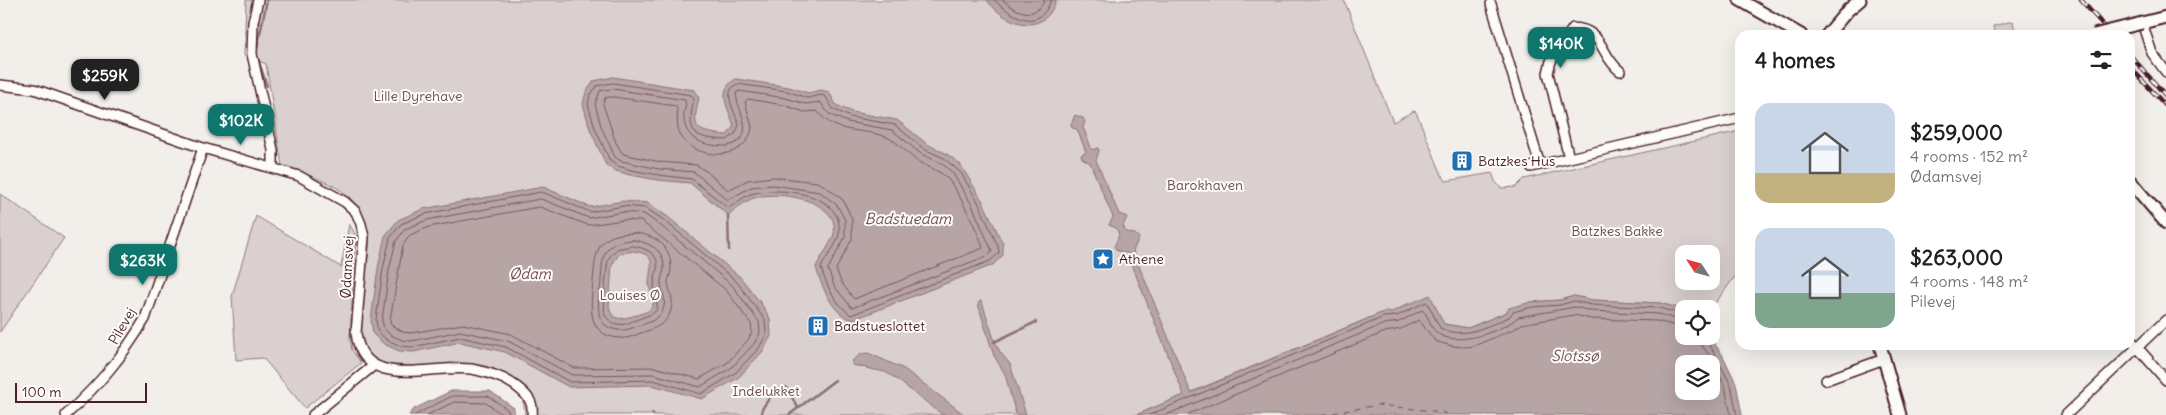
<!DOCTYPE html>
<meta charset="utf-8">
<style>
:root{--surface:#fff;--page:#f6f6f6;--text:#202124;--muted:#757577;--accent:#0f766e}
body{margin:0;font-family:Delius,sans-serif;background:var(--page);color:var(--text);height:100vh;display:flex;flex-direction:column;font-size:19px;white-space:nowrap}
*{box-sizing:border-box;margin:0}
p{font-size:16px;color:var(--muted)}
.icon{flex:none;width:28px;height:28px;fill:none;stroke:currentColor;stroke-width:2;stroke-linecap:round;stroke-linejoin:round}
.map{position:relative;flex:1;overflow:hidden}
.panel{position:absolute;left:1735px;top:30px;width:400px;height:320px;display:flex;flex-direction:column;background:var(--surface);border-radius:15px;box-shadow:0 5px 20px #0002}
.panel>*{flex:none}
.needle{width:32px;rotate:306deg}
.controls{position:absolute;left:1675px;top:245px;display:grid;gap:10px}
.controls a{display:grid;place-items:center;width:45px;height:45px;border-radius:10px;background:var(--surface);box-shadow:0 5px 20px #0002;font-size:25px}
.scale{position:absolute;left:15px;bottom:12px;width:132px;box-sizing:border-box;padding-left:5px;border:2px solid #4a1f2b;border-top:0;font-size:14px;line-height:18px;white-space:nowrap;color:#4a1f2b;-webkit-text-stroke:4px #fdfcf7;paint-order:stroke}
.price{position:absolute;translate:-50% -42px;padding:0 11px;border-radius:10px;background:var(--accent);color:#fff;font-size:16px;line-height:32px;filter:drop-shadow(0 1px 2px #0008)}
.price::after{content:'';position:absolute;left:50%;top:30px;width:15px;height:11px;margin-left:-8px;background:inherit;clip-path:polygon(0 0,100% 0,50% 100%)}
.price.active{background:#222;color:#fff}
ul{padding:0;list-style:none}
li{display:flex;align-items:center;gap:15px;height:125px;padding:0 20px}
li span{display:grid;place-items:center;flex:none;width:140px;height:100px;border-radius:15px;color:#555}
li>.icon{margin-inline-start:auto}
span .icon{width:60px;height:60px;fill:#fffc;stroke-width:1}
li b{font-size:21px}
h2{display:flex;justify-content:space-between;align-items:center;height:60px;padding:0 20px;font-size:21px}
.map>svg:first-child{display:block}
</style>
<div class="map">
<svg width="2166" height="415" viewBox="0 0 2166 415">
<rect width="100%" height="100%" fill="#f2efeb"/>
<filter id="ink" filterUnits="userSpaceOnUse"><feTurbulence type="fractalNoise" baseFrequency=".02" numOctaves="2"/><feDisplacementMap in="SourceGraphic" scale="10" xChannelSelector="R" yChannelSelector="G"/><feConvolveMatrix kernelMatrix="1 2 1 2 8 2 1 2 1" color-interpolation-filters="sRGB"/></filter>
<g filter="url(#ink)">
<g fill="#d9d0cf" stroke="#92787d" fill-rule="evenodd">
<path d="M 246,0 L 1344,0 L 1393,122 L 1414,111 L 1416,112 L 1442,175 L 1446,181 L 1492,173 L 1495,181 L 1501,188 L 1516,187 L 1524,179 L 1740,131 L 1740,274 L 1736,275 L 1711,309 L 1684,309 L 1684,310 L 1660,303 L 1592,300 L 1574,296 L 1560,300 L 1531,302 L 1468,328 L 1444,324 L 1439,315 L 1409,303 L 1395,311 L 1388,313 L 1386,311 L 1136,415 L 525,415 C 524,392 512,379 492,368 L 390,365 C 386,363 379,363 375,360 C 345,339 371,269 369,238 C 367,224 358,206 349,197 C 332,181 304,174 282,166 L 266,64 L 244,55 ZM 1684,254 L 1711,254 L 1711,281 L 1684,281 Z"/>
<path d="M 2013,21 L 2015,32 L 1995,35 L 1993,26 Z"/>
<path d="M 0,194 L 64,238 L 0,332 Z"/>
<path d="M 256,216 L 341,267 L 349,224 L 356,235 L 350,339 L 352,350 L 361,363 L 305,408 L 263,358 L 236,360 L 232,296 Z"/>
</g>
<g fill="#b7a5a6" stroke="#8b6f75" fill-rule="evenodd">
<path d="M 987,0 L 1056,0 C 1045,38 1005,25 987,0 Z"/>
<path d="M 613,77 L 694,90 L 699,98 C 691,130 696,132 727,135 L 734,126 C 729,109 715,91 736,79 L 789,87 L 808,93 L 821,90 L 829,92 L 836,105 L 852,112 L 897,120 L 927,144 L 947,154 L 960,164 L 982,200 L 1003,244 L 1003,255 L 993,265 L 855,319 C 835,321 820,283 816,267 C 820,258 833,241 834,233 C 840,199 776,190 754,198 C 745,201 736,209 728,215 L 690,183 L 658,180 L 630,175 L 616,171 L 606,165 L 590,129 L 583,104 L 586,92 L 594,81 Z"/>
<path d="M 1075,115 L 1083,118 L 1085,122 L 1083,127 L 1092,150 L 1098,148 L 1099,151 L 1096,160 L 1119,214 L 1127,217 L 1123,226 L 1126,232 L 1135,234 L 1139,238 L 1133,251 L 1191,393 L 1386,311 L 1389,313 L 1430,295 L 1444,324 L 1468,328 L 1507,312 L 1509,308 L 1531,302 L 1560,300 L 1574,296 L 1592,300 L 1660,303 L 1684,310 L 1684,336 L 1709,336 L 1722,354 L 1736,383 L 1742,415 L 1136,415 L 1184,395 L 1127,253 L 1118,251 L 1114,247 L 1119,235 L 1116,228 L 1109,225 L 1113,217 L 1090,163 L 1082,158 L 1081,155 L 1086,152 L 1077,129 L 1072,128 L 1071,124 ZM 1684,364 L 1711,364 L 1711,391 L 1684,391 Z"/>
<path d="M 543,187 L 590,207 L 623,201 L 648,203 L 668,217 L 740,277 L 760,302 L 770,318 L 771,336 L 763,351 L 739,377 L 702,399 L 652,385 L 569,387 L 505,352 L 460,342 L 413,352 L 399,351 L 384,344 L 373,334 L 371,320 L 378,268 L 385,236 L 398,220 L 423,209 ZM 633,251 C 660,255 649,266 649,284 C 650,291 653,297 653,305 C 649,313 644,312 637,315 C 624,318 612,324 609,306 L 612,265 L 619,254 Z"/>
<path d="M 980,301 L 982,302 L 994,339 L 1000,352 L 1010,364 L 1026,415 L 1016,415 L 1005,374 L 994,356 L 978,304 Z"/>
<path d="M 868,353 L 904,369 L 965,415 L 943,415 L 895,378 L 885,372 L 852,365 L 852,361 L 861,354 Z"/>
<path d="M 451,391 L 490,391 L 514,408 L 514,415 L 409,415 L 414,409 Z"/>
</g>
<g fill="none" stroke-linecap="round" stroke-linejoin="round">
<g stroke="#76555c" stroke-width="1">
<path d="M 994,0 C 1012,16 1039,34 1051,0"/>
<path d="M 1003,0 C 1016,12 1035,21 1045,0"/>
<path d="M 613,83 L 691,95 L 694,99 C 686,134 693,138 727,140 L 735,134 L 739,125 C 736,113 721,92 737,84 L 787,91 L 807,98 L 822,95 L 826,97 L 833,109 L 850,117 L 895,125 L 924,149 L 944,158 L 961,173 L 978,202 L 998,246 L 999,253 L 990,261 L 851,315 C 835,303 827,287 821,268 C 825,257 838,245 839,234 C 845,193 782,187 755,193 C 745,194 737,204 728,208 L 692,179 L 659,175 L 631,170 L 618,166 L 610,161 L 595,128 L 588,104 L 590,95 L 597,86 Z"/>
<path d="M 613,89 L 685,100 C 687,106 683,112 684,119 C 686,143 708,146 728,146 C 759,137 737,111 736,93 L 739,91 L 786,98 L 806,104 L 820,102 L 829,114 L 847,122 L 892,130 L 921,154 L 941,163 L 952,172 L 972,205 L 992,251 L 987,256 L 852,308 L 834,286 L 828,269 L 845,237 L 845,220 L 837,205 L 820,192 L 773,185 L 751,187 L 728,200 L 694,172 L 659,169 L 621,161 L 615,157 L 601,126 L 595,104 L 600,91 Z"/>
<path d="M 614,97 L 676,106 C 679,115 675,127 681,136 C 696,161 747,162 752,127 L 745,102 L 748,99 L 784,105 L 804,112 L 817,111 C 837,136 860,127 886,137 C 898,141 906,153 916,160 C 926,167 937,169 946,177 C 956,186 980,235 983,248 L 854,299 L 841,282 L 836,269 L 852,239 L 852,219 L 843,200 L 825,186 L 817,182 L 773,177 L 748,180 L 728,190 L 706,171 L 696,165 L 660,162 L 623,154 L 616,143 L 603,104 L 605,98 Z"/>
<path d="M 542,192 L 590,212 L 623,206 L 646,208 L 665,221 L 736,281 L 765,320 L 766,335 L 759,348 L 735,373 L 701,394 L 653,380 L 570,382 L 506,347 L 460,337 L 413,347 L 401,346 L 387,340 L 378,332 L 376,320 L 383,269 L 390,238 L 401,224 L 425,214 Z"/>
<path d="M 541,199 L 589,218 L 623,212 L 644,214 L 661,226 L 732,285 L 759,322 L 760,333 L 754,344 L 731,368 L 700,387 L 653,374 L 572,375 L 508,341 L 460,331 L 412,341 L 402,340 L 391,335 L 384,329 L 382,320 L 389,270 L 396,241 L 405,229 L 427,220 Z"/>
<path d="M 540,207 L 588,225 L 624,220 L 641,221 L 726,290 L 751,324 L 752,332 L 748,340 L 727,363 L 699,379 L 654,367 L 574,368 L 511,334 L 463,324 L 411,333 L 403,332 L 391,325 L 390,320 L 403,245 L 410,235 L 429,227 Z"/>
<path d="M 633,233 C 653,234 671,244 671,267 C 671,272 669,277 668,282 C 668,289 673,296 672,304 C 670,324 656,328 641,333 C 633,336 627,339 619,338 C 585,335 591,304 593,281 C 596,250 596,234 633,233 Z"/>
<path d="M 633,240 C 648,242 664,249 664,267 C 664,272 661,277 661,282 C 661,287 663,292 664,297 C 667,314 655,321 641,325 C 633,327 627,331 619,330 C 591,328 599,299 601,281 C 603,255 602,242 633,240 Z"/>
<path d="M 633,246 C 646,248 660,254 657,269 C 656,275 654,279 654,285 C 656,312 666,309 636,320 C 629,322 624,326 617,324 C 612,323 607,319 605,315 C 603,310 606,268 608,261 C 609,256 613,253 617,249 Z"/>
<path d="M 1699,336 L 1700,343 L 1712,359 L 1725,387 L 1731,415"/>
<path d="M 1705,336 L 1731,385 L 1737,415"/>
<path d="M 415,415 L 452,396 L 488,396 L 508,410 L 509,415"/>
<path d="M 427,415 L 454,402 L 486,403 L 503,415"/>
<path d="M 1149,415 L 1384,317 L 1397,316 L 1426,302 L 1428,304 L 1440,328 C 1464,340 1487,326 1509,317 L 1513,312 L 1532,307 L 1560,305 L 1574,301 L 1592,305 L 1659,308 L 1684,315"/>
<path d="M 1166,415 L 1384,324 L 1399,322 L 1422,310 C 1429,315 1430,327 1437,333 C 1455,348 1503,331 1518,317 L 1575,307 L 1591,311 L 1658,314 L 1684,321"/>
<path d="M 1186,415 L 1385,332 L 1401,329 L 1419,320 L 1435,341 L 1452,346 L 1467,347 L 1474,346 L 1514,329 L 1522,324 L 1574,315 L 1591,319 L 1657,321 L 1684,328"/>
</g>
<g stroke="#8b6f75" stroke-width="2.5">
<path d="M 267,86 L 256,53 L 267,0"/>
<path d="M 728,215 L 729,250"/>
<path d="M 994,342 L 1036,322"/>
<path d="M 786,387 L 798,408"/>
<path d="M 652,413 L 654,415"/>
<path d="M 762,415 L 762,409 L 776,388"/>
<path d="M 789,415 L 835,380"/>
</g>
<path stroke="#704e56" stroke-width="1" stroke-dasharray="6 5" stroke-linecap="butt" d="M 1322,415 L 1378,405 L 1442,412 L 1448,415"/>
<g stroke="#4a1f2b" stroke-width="12">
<g id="street">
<path d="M 258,0 L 253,22 L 252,54 L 273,150 L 273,168"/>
<path d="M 1491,4 L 1540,165"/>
<path d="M 2142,23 L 2152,53 L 2166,72"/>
<path d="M 0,85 L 34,89 L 203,148 L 299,176 L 345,202 L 356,212 L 361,224 L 364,237 L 356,333 C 363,392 431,364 471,369 C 488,372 504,377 517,387 C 527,395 534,402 532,415"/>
<path d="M 1569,158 L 1548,73 L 1551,61 L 1573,28 C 1604,29 1600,56 1620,71"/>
<path d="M 1531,167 L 1740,118"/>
<path d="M 2130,339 L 2166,380"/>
<path d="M 1826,380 L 1884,359"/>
<path d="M 66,415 C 99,384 122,358 145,319 L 203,148"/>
<path d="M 313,415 L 373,366"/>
<path d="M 2066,415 L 2166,320"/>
</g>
</g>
<g stroke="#4a1f2b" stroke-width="15">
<g id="secondary">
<path d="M 1740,0 L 1801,35"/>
<path d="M 2142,23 L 2166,17"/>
<path d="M 1827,35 L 1848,10 L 1860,0"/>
<path d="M 2130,181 L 2166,223"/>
<path d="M 1880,345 L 1900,415"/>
</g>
</g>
<use href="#street" stroke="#fdfcf7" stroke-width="9"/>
<use href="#secondary" stroke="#fdfcf7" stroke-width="11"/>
<g stroke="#4a1f2b" stroke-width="4.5">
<g id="rail">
<path d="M 2081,0 L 2112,35"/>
<path d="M 2130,55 L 2166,96"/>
<path d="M 2130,67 L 2166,106"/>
</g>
</g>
<use href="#rail" stroke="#fdfcf7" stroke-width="2.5" stroke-dasharray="8" stroke-linecap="butt"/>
<g stroke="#4a1f2b" stroke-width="15" stroke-linecap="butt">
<path id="secondary-bridge" d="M 2094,35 L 2142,23"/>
</g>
<use href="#secondary-bridge" stroke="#fdfcf7" stroke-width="11"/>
</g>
</g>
<defs>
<g id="building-square" transform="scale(1.125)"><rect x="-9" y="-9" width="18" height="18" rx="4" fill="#1f6fb2" stroke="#fdfcf7"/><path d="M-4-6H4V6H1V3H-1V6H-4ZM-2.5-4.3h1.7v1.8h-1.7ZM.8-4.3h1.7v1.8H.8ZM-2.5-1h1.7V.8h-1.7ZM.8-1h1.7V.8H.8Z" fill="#fff"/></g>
<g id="sight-square" transform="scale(1.125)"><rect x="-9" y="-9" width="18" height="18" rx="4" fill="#1f6fb2" stroke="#fdfcf7"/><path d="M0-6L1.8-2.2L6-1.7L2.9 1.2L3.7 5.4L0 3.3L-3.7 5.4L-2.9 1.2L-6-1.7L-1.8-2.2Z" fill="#fff"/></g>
</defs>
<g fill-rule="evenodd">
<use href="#building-square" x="1462" y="161"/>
<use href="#sight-square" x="1103" y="259"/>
<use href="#building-square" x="818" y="326"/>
</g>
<g text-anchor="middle" stroke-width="4" stroke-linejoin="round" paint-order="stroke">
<g font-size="14" fill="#6e4b54" stroke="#fdfcf7">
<text x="418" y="101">Lille Dyrehave</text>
<text x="1205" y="190">Barokhaven</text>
<text x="1617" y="236">Batzkes Bakke</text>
<text x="630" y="300">Louises Ø</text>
<text x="766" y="396">Indelukket</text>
</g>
<g font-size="14" fill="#4a1f2b" stroke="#fdfcf7" text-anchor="start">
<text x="1478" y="166">Batzkes Hus</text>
<text x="1119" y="264">Athene</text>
<text x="834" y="331">Badstueslottet</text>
</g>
<g font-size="14" fill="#4a1f2b" stroke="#fdfcf7">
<text transform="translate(347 267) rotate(-87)" y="5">Ødamsvej</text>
<text transform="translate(122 326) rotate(-60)" y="5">Pilevej</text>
</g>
<g font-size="15" font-style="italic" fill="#704e56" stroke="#fdfcf7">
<text x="908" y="224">Badstuedam</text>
<text x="530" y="279">Ødam</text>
<text x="1575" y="361">Slotssø</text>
</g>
</g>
</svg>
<div class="controls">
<a><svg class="needle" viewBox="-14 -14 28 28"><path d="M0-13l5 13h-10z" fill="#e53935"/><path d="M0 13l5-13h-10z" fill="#757577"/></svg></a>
<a><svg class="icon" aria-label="locate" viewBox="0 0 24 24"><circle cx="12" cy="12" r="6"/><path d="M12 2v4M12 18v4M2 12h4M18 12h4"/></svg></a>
<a><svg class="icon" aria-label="layers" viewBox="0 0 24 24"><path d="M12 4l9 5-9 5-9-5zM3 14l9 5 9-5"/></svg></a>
</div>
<div class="scale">100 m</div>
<b class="price" style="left:1561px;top:69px">$140K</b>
<b class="price active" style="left:105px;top:101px">$259K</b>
<b class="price" style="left:241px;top:146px">$102K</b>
<b class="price" style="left:143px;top:286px">$263K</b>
<section class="panel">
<h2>4 homes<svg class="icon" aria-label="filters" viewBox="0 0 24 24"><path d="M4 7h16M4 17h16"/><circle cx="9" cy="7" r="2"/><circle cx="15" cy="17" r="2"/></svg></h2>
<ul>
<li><span style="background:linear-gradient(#c9d6e8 70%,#c2b280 0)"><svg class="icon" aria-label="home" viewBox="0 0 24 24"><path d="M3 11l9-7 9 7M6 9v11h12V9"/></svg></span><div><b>$259,000</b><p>4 rooms · 152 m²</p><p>Ødamsvej</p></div></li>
<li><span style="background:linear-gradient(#c9d6e8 65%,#7fa58c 0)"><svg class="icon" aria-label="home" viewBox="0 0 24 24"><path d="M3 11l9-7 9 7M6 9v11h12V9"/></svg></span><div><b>$263,000</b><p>4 rooms · 148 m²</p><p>Pilevej</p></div></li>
</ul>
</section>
</div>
